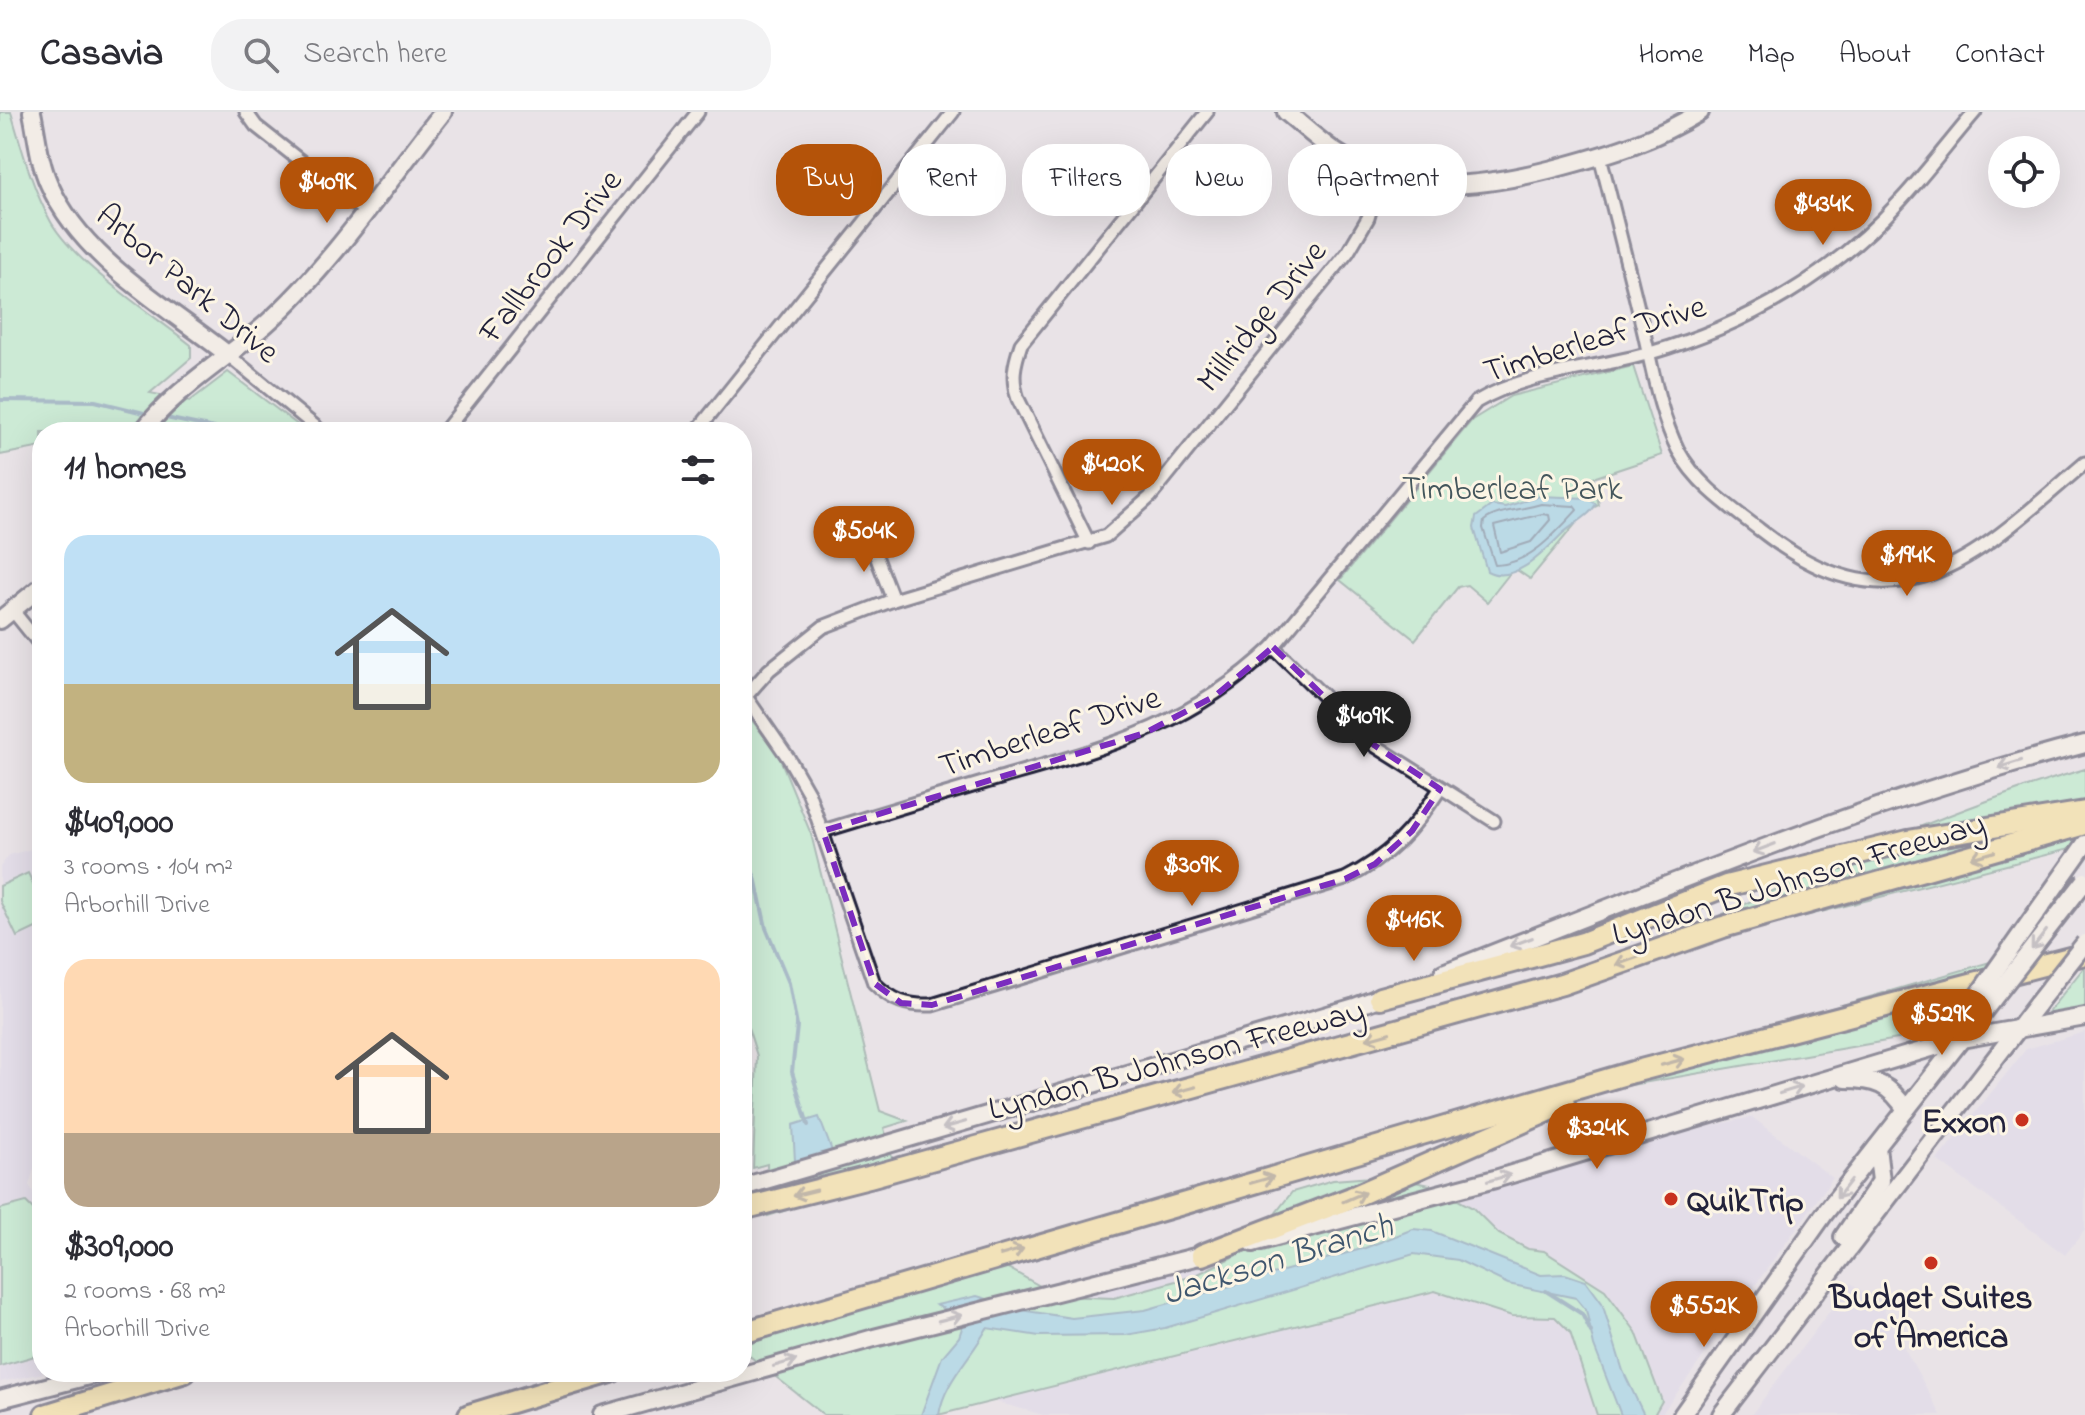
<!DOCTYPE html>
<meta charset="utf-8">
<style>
:root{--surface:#fff;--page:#f2f2f3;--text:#2b2b33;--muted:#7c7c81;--line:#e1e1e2;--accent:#b45309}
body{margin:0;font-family:"Indie Flower",sans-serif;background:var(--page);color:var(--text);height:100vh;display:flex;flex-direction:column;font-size:30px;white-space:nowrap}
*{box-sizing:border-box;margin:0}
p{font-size:26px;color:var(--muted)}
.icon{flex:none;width:44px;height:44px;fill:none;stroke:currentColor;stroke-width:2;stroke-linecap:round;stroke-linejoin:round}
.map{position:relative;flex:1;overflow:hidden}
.panel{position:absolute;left:32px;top:310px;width:720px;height:960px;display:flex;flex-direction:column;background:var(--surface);border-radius:32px;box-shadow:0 8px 32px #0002}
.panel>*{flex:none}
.top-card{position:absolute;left:776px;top:32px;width:760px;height:72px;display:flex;gap:16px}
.tools{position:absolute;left:1988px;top:24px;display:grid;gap:16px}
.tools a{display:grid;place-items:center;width:72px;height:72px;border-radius:50%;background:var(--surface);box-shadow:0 8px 32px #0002;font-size:40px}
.price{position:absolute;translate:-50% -68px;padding:0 18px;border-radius:28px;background:var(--accent);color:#fff;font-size:26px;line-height:52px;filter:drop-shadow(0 2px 4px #0008)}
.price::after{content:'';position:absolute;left:50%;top:48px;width:24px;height:18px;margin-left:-12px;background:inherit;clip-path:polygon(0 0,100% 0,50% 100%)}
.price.active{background:#222;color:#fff}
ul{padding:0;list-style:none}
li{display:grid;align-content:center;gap:16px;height:424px;padding:0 32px}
li span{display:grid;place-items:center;height:248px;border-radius:24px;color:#555}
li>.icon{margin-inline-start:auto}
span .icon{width:144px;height:144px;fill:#fffc;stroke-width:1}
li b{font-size:34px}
h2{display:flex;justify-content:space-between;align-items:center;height:96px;padding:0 32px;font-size:34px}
.pill{padding:0 28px;border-radius:32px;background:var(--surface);box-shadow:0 8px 32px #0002;font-size:28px;line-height:72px}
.pill.active{background:var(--accent);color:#fff}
header{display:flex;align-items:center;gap:48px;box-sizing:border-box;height:112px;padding:0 40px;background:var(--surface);border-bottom:2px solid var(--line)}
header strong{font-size:38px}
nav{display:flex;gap:44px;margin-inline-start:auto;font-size:28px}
.search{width:560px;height:72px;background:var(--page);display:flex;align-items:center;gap:20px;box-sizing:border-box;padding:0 28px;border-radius:32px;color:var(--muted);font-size:30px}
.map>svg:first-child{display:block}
</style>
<header>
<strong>Casavia</strong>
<div class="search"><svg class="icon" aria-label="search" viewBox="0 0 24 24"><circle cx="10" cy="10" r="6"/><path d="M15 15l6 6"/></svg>Search here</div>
<nav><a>Home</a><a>Map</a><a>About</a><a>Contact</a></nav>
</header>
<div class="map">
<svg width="2085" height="1303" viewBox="0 0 2085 1303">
<rect width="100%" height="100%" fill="#e9e3e7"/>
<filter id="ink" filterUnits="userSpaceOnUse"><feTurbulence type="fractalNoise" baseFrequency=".0125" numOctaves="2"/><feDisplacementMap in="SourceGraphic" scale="16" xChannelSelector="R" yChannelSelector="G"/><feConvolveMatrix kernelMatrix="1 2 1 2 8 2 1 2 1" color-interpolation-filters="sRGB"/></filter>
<g filter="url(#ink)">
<g fill="#dcd6e8">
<path d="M 42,734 L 42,1050 L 34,1057 L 29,1073 L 42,1095 L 42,1260 L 48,1260 L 0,1270 L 0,755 L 9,743 Z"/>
<path d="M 2085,920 L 2085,1118 L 2065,1143 L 1937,1048 L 2026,937 Z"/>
<path d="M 1752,1005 L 1833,1066 L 1661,1303 L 1043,1303 L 821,1242 L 1496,1058 Z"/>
<path d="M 1851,1171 L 1881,1193 L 1941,1303 L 1751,1303 Z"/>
</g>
<g fill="#a8f1bf" stroke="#658a7d" stroke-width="2">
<path d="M 0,0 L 11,0 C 22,37 32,76 51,110 C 76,153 151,201 191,233 L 191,246 L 150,281 L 190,289 L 228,260 L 307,320 L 42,320 L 42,335 L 0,343 Z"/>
<path d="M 1633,254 L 1662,343 L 1593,366 L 1599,393 L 1586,399 L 1530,467 L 1514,456 L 1487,490 L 1467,473 L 1458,475 L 1415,528 L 1340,468 L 1472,308 L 1511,284 Z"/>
<path d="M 742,595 L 779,644 L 811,722 L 880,999 L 907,1009 L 884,1016 L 897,1064 L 768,1104 L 767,1052 L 753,1056 L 757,944 L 742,896 Z"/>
<path d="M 2085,657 L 2085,733 L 1616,852 C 1770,781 1922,704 2085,657 Z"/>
<path d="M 28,761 L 42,790 L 42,813 L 17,825 L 0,789 L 0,774 Z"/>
<path d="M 2021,841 L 1967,915 L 1475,1000 Z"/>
<path d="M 2085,854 L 2085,897 L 2042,908 Z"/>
<path d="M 1385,1064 L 1430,1073 L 1473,1096 L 1499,1122 L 1528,1137 L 1544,1139 L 1605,1178 L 1636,1220 L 1662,1289 L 1654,1303 L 1597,1303 L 1570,1220 L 1555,1205 L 1512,1204 L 1435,1179 L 938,1303 L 824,1303 L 742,1238 L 742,1234 L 997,1150 L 1058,1184 L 1114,1186 L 1194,1164 L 1247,1138 L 1292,1080 L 1333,1068 Z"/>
<path d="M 26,1090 L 42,1106 L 42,1242 L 0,1254 L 0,1097 Z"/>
</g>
<g fill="#84cee5" stroke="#5d89a1" stroke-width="2">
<path d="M 1540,384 L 1587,386 L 1596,392 C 1590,404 1573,412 1563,421 C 1546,437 1515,474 1487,459 L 1474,416 L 1476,405 L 1492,393 L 1505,395 Z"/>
<path d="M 819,1005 L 837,1052 L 796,1067 L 793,1013 Z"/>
<path d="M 1413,1117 L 1432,1119 L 1541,1163 L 1565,1162 L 1586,1169 L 1602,1191 L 1623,1259 L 1644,1303 L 1621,1303 L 1594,1234 L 1586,1198 L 1576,1186 L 1508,1172 L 1458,1148 L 1414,1142 L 1165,1216 L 1126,1223 L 1039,1224 L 987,1216 C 972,1245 944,1269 939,1303 L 921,1303 L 942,1245 L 959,1225 L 965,1207 L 936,1193 L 977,1184 L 1027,1199 L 1072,1206 L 1145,1198 L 1365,1136 Z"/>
</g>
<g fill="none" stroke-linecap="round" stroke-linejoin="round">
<g stroke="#49677f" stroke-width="2">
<path d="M 1541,392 L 1574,394 L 1577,398 C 1556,421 1528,453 1495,453 L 1483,416 L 1484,409 C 1497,398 1523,398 1541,392 Z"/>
<path d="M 1542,402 L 1549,403 L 1550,408 L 1531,430 L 1500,440 L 1494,414 Z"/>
</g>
<g stroke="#5d89a1" stroke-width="4">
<path d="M 0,288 L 95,289 L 152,303"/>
<path d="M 161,305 L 233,320"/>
<path d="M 742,742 L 755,765 L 766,816 L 789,871 L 797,914 L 792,960 L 808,1013"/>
<path d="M 1546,1179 L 1582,1202 L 1591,1220"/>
</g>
<g stroke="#22223b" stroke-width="17">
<g id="street">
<path d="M 246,0 L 256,14 L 364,99"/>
<path d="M 1600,44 C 1615,103 1630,162 1644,221 C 1653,260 1660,302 1678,338 C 1696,372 1730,395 1760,418 C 1900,528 1976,444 2085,351"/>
<path d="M 227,242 L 322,320"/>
<path d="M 444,320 L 698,0"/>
<path d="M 696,320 L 953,0"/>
<path d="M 868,423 L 893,488"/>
<path d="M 1089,431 L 1018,287 C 1011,266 1014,253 1021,232 L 1207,0"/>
<path d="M 13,499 L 42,535"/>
<path d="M 1273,535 L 1374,633 L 1494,709"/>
<path d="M 742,579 L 789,647 L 809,682 L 874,871 C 892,889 907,894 932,893 L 1345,767 C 1389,745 1413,718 1440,677"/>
<path d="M 746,584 L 769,558 L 823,515 L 893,488 L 1106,424 L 1150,385 L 1348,140 L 1368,106 L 1381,61"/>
<path d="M 823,719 C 882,701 941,683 1000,666 C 1108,635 1189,615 1273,535 L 1476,290 C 1529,259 1592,258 1650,241 C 1746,213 1834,163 1901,88 C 1927,60 1950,29 1975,0"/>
</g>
</g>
<g stroke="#22223b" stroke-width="22">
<g id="secondary">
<path d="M 32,0 C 37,24 39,50 49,72 C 82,147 165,193 227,242"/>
<path d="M 1286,0 C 1302,13 1317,27 1334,39 C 1405,88 1486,75 1564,54 C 1616,40 1654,28 1700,0"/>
<path d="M 142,320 C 177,275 224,249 266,212 C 331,154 389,68 443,0"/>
<path d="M 0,508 L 42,474"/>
<path d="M 1443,861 C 1654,779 1865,689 2085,632"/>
<path d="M 1845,967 C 1875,967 1890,972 1906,998"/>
<path d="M 742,1075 L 1355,895 L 1391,881"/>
<path d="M 1843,1125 L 1881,1069 L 1877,1035"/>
<path d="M 1253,1131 L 1495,1067 L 1961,927 L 2085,905"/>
<path d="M 0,1287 L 104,1260"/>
<path d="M 602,1303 L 874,1226 L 1211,1141"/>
<path d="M 1682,1303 L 1825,1101 L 1993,887"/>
<path d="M 1721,1303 L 2037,892"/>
</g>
</g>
<g stroke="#22223b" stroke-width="26">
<g id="highway">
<path d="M 1380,886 L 1583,831 L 1726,774 L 1908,729 L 2085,700"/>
<path d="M 742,1097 L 869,1065 L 1562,872 L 1723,815 L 2085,712"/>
<path d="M 1202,1143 L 1351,1086 L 1564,992"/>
<path d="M 742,1221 L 1633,960 L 2085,842"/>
<path d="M 45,1303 L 185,1260"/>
<path d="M 469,1303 L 611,1260"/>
</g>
</g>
<use href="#street" stroke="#fcf5e5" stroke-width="11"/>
<use href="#secondary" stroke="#fcf5e5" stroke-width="16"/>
<use href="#highway" stroke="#fddf80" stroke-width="20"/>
<g stroke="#22223b" stroke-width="22" stroke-linecap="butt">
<g id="secondary-bridge">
<path d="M 1993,887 L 2085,769"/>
<path d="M 2037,892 L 2085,831"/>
<path d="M 1959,910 L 2085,732"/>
</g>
</g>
<use href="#secondary-bridge" stroke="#fcf5e5" stroke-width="16"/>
</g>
<defs><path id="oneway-shaft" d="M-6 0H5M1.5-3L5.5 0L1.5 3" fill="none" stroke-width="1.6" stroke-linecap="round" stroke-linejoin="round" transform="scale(2)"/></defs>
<g stroke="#9a9698">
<use href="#oneway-shaft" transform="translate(2010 652) rotate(163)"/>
<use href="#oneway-shaft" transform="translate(1764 736) rotate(159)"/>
<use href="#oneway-shaft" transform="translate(2039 828) rotate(128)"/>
<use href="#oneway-shaft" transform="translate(1521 830) rotate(159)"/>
<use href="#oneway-shaft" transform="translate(1791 978) rotate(-17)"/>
<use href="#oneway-shaft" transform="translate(954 1013) rotate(164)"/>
<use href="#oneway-shaft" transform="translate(1499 1066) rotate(-16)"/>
<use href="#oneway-shaft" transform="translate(1844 1077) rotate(128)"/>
<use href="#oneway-shaft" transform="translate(950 1206) rotate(-14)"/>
<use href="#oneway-shaft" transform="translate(785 1251) rotate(-16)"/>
</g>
<g stroke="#90805e">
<use href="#oneway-shaft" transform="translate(1983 743) rotate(164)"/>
<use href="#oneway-shaft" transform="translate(1627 849) rotate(160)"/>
<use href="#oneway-shaft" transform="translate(1378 924) rotate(164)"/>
<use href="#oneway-shaft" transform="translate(1673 950) rotate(-15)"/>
<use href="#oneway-shaft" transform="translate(1184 978) rotate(165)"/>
<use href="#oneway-shaft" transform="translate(1262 1068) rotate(-16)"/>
<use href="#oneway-shaft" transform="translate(805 1081) rotate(166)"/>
<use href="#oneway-shaft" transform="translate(1354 1085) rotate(-23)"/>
<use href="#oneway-shaft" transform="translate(1012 1140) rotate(-16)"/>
</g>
</g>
<path d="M0 0H2085V1303H0ZM 1273,535 L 1374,633 L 1440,677 L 1412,719 L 1375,752 L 1345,767 L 932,893 L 901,891 L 874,871 L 823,719 L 1145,621 L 1215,584 Z" fill="#e9e3e7" fill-opacity=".55" fill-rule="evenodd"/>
<path fill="none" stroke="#7b2cbf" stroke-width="6" stroke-dasharray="16 10" stroke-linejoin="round" d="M 1273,535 L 1374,633 L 1440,677 L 1412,719 L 1375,752 L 1345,767 L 932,893 L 901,891 L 874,871 L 823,719 L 1145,621 L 1215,584 Z"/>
<g fill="#c8321e" stroke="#fcf5e5" stroke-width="3">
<circle cx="2022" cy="1008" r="8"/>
<circle cx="1671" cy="1087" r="8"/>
<circle cx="1931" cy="1151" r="8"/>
</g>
<g text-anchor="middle" stroke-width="6" stroke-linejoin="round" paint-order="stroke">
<g font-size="34" fill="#22223b" stroke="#fcf5e5">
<text transform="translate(549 143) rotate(-52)" y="12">Fallbrook Drive</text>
<text transform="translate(189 170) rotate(40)" y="12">Arbor Park Drive</text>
<text transform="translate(1260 203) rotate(-51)" y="12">Millridge Drive</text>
<text transform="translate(1594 225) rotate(-17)" y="12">Timberleaf Drive</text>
<text transform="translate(1049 618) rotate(-18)" y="12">Timberleaf Drive</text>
<text transform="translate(1798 765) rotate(-17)" y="12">Lyndon B Johnson Freeway</text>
<text transform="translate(1176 946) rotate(-15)" y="12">Lyndon B Johnson Freeway</text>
</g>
<g font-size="34" fill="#44565c" stroke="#fcf5e5">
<text x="1512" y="387">Timberleaf Park</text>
</g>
<g font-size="34" font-weight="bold" fill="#22223b" stroke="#fcf5e5" text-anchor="end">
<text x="2006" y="1020">Exxon</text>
<text x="1687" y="1099" text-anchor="start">QuikTrip</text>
<text x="1931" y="1196" text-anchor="middle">Budget Suites<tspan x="1931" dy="39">of America</tspan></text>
</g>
<g font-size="36" font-style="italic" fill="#3f566e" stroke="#fcf5e5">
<text transform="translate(1277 1145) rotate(-17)" y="13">Jackson Branch</text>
</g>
</g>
</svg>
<div class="tools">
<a><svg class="icon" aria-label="locate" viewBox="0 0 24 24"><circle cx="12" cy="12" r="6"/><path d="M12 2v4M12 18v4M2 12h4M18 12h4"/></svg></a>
</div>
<b class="price" style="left:327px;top:113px">$409K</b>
<b class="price" style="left:1823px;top:135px">$434K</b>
<b class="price" style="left:1112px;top:395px">$420K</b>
<b class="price" style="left:864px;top:462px">$504K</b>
<b class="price" style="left:1907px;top:486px">$194K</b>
<b class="price active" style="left:1364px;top:647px">$409K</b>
<b class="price" style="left:1192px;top:796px">$309K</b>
<b class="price" style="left:1414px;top:851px">$416K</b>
<b class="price" style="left:1942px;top:945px">$529K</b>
<b class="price" style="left:1597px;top:1059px">$324K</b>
<b class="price" style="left:1704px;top:1237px">$552K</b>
<div class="top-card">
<a class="pill active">Buy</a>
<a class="pill">Rent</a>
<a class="pill">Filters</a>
<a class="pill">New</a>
<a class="pill">Apartment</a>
</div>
<section class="panel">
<h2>11 homes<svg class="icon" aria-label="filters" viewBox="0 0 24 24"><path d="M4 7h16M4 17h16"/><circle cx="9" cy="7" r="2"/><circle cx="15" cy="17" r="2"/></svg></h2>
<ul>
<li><span style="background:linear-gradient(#bfe0f5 60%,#c2b280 0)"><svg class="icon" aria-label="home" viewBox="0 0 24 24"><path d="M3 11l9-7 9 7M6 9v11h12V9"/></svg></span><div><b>$409,000</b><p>3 rooms · 104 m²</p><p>Arborhill Drive</p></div></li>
<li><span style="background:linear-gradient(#ffd9b3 70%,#b9a48a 0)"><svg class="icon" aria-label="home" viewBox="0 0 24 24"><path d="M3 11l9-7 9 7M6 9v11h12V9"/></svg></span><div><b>$309,000</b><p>2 rooms · 68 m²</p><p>Arborhill Drive</p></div></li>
</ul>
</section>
</div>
